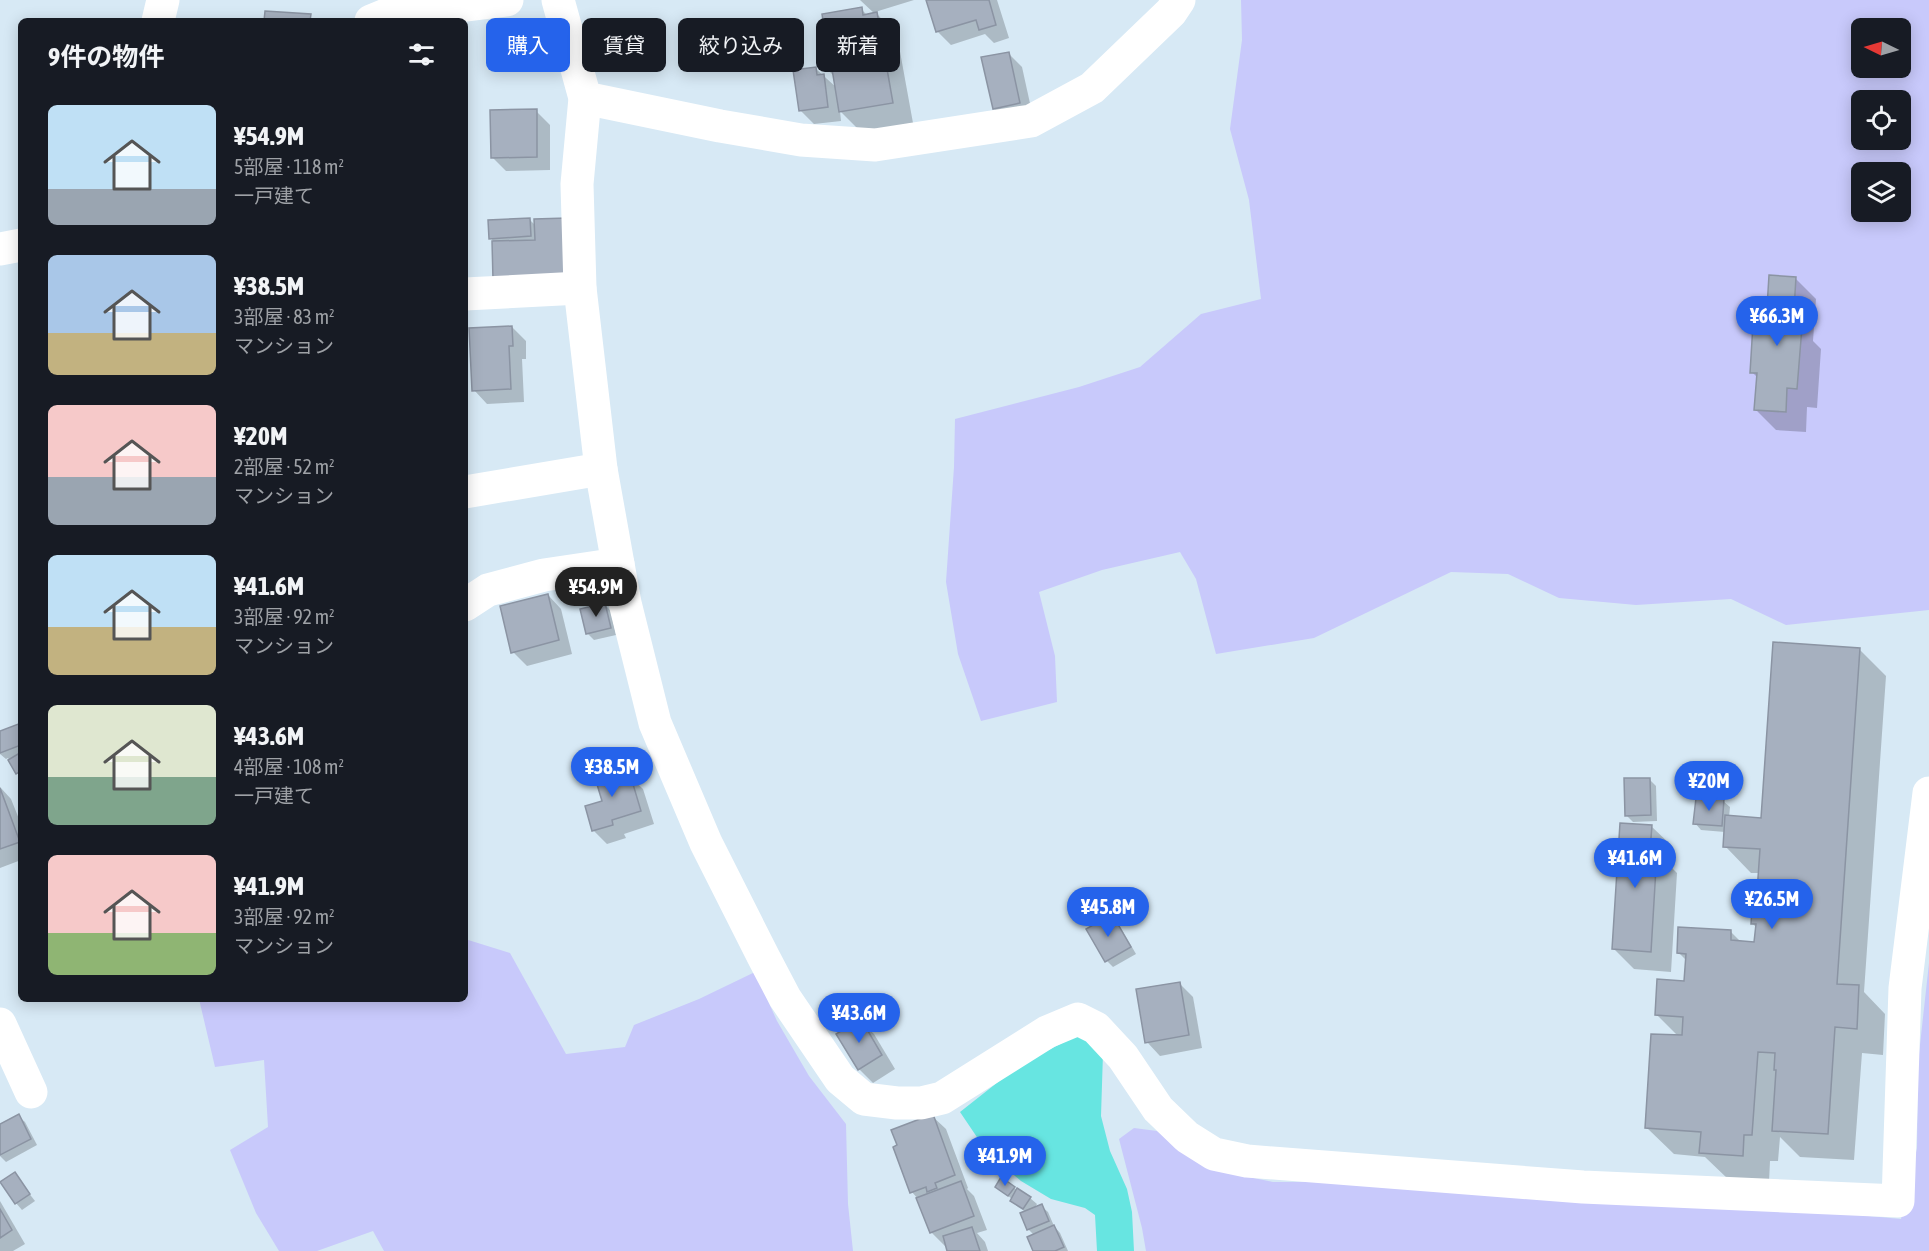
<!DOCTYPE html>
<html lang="ja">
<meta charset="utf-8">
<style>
:root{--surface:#171b24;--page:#20242c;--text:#f1f3f6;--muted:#9ea1a6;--accent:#2563eb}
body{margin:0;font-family:"Asap Condensed","Noto Sans JP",sans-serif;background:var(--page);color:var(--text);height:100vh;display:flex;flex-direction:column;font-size:22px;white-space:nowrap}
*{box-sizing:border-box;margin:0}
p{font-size:20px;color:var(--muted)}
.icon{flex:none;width:33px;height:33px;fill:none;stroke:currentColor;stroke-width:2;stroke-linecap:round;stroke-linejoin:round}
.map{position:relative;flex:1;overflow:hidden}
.drawer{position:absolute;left:18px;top:18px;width:450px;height:984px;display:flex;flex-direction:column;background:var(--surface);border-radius:9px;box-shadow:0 3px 15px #0003}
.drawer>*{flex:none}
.guide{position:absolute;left:486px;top:18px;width:570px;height:54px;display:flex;gap:12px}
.needle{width:39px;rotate:275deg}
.controls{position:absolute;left:1851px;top:18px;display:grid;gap:12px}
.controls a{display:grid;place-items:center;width:60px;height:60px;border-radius:9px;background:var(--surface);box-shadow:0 3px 15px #0003;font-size:30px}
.price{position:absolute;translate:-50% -51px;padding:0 14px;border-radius:21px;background:var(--accent);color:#fff;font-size:20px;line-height:39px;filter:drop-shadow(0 2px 3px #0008)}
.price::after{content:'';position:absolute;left:50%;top:36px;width:18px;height:14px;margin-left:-9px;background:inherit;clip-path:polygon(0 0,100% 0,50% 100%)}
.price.on{background:#222;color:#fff}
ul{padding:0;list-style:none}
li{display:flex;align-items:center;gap:18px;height:150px;padding:0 30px}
li span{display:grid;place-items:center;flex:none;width:168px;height:120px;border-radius:9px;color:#555}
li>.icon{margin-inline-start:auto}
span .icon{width:72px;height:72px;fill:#fffc;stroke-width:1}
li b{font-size:26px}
h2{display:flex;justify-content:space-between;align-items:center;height:72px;padding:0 30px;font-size:26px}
.tag{padding:0 21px;border-radius:9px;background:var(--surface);box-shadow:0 3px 15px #0003;font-size:21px;line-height:54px}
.tag.on{background:var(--accent);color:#fff}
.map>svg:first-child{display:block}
</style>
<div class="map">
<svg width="1929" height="1251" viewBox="0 0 1929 1251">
<rect width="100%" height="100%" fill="#d7e9f5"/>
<g fill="#c8c9fb" fill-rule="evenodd">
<path d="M 1241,0 L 1929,0 L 1929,610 L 1786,625 L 1731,599 L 1636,605 L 1559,598 L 1508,574 L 1451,572 L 1314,638 L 1216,654 L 1196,579 L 1180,552 L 1102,570 L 1039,592 L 1055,656 L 1057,702 L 981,721 L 958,654 L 946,582 L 954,467 L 955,419 L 1079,387 L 1140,367 L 1201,314 L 1261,299 L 1249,200 L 1230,129 L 1242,40 ZM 1862,28 L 1900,28 L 1900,68 L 1862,68 ZM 1862,100 L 1900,100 L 1900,140 L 1862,140 ZM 1862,172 L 1900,172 L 1900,212 L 1862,212 Z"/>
<path d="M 465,939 L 510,953 L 566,1054 L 625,1047 L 634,1025 L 699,999 L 755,972 L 777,1021 L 809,1076 L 846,1124 L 848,1204 L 853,1251 L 384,1251 L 373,1231 L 317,1251 L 279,1251 L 256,1213 L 230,1150 L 268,1127 L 264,1060 L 215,1067 L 199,999 L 465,999 Z"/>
<path d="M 1929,963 L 1929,1251 L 1146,1251 L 1142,1228 L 1119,1139 L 1134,1128 L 1157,1131 L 1178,1149 L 1229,1173 L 1273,1182 L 1398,1182 L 1740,1204 L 1901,1219 L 1917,1148 L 1918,1063 Z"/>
</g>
<path fill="#67e5e1" d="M 1082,1033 L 1103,1053 L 1101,1116 L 1110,1151 L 1127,1189 L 1132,1212 L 1134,1251 L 1097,1251 L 1095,1215 L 1085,1208 L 1051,1199 L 1021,1181 L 987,1152 L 960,1112 L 1021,1064 Z"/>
<g fill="#0003">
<path d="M 860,0 L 914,0 L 875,12 L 897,35 L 913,123 L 861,132 L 840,111 L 841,121 L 814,124 L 800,110 L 816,69 L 837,88 L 834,76 L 828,70 L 828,41 L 861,9 L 868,16 L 875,14 Z"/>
<path d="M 928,0 L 997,0 L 1009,38 L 994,43 L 985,34 L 951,45 L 937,31 Z"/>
<path d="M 1008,53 L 1022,67 L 1033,117 L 1008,122 L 994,109 L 983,59 Z"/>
<path d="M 536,111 L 550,125 L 550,170 L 506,171 L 492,157 Z"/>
<path d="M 529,219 L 536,226 L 566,219 L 495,279 L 493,241 L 491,238 Z"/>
<path d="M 1796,279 L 1816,299 L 1813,341 L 1821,349 L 1817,408 L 1807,407 L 1806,432 L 1776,430 L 1755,409 L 1758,378 L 1752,372 L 1767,326 Z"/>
<path d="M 512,327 L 526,341 L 526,359 L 522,359 L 524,402 L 487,404 L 474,390 Z"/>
<path d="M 548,595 L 561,609 L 572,654 L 527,666 L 513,652 Z"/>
<path d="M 605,605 L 611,611 L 616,635 L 594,640 L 587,633 Z"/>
<path d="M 1859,649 L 1886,676 L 1864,992 L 1885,1014 L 1883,1055 L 1862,1053 L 1854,1160 L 1800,1157 L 1780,1137 L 1778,1161 L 1770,1161 L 1769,1182 L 1728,1179 L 1705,1157 L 1674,1154 L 1647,1128 L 1679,1037 L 1657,1015 L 1686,983 L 1687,961 L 1678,952 L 1731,932 L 1741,942 L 1756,943 L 1757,928 L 1752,923 L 1758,894 L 1760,873 L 1751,873 L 1725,846 L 1725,832 L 1701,830 L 1695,823 L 1723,801 L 1730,807 L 1729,817 L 1763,819 Z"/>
<path d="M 21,724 L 21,754 L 17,755 L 21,759 L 21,777 L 8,758 L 6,759 L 0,754 L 0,732 Z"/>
<path d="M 609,767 L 614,772 L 622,769 L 643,789 L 654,824 L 624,834 L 626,838 L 607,844 L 593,830 L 603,802 Z"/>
<path d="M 1649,779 L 1656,786 L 1657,821 L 1633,822 L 1627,816 Z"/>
<path d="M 0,787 L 11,799 L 21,824 L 21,860 L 0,868 Z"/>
<path d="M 1651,826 L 1672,846 L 1671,867 L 1677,873 L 1671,972 L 1634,969 L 1614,949 Z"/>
<path d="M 1111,916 L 1118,923 L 1136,954 L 1113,967 L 1107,961 Z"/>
<path d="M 1180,984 L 1193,997 L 1202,1048 L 1160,1056 L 1147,1042 Z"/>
<path d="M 860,1021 L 874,1034 L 895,1069 L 873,1083 L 859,1069 L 838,1035 Z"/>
<path d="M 18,1116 L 25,1122 L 37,1145 L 6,1162 L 0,1156 L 0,1125 Z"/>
<path d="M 932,1116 L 946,1129 L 968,1188 L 967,1189 L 974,1196 L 987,1230 L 977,1233 L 985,1242 L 988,1251 L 949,1251 L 947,1245 L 945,1246 L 931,1232 L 918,1199 L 912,1192 Z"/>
<path d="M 14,1174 L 35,1201 L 22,1210 L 16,1203 Z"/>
<path d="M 997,1187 L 1014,1188 L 1030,1198 L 1037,1204 L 1034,1209 L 1041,1206 L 1048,1212 L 1054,1226 L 1060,1233 L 1068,1251 L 1035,1251 L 1034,1235 L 1028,1229 L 1026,1212 L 1018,1207 L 1011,1201 L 1012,1199 Z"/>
<path d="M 0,1201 L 25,1244 L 13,1251 L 0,1251 Z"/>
</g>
<g fill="#a6b0bf" stroke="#8b94a3" stroke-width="1.5">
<path d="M 926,0 L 989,0 L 996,25 L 979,30 L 976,20 L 936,32 Z"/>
<path d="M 862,7 L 863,15 L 877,12 L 893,103 L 839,112 L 832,69 L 826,70 L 821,41 L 826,40 L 822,14 Z"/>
<path d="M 265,11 L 311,14 L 310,21 L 264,21 Z"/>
<path d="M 1009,52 L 1020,103 L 993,109 L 981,57 Z"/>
<path d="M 816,67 L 817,75 L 824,74 L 828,107 L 799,111 L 793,70 Z"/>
<path d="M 537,109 L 537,157 L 491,158 L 490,110 Z"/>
<path d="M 530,218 L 531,236 L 489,239 L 488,220 Z"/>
<path d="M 567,218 L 569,277 L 493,280 L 492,241 L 535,240 L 534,219 Z"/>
<path d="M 1769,275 L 1796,277 L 1793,326 L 1802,327 L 1797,389 L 1787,388 L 1786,412 L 1754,410 L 1757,373 L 1750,373 L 1753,324 L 1766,324 Z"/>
<path d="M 512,326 L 513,346 L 509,346 L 511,389 L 472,391 L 469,328 Z"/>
<path d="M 548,594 L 559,640 L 511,653 L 500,606 Z"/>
<path d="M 605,603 L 611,628 L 586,634 L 580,609 Z"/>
<path d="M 1773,642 L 1860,648 L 1837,984 L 1859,985 L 1857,1029 L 1835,1027 L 1828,1134 L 1772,1131 L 1776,1070 L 1774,1070 L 1775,1053 L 1758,1052 L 1752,1135 L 1744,1135 L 1743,1156 L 1699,1153 L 1701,1132 L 1645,1128 L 1651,1034 L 1682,1035 L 1683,1017 L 1655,1015 L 1657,979 L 1684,981 L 1686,954 L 1677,953 L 1678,927 L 1731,930 L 1731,940 L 1754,942 L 1756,924 L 1751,924 L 1753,892 L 1757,892 L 1760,849 L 1723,847 L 1725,815 L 1761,818 Z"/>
<path d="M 21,723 L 21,745 L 0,753 L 0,731 Z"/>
<path d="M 18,754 L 21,758 L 21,771 L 16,774 L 8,760 Z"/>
<path d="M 609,766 L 611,771 L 622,768 L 625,775 L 630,774 L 641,811 L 612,820 L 613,825 L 592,831 L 585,806 L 602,801 L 593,771 Z"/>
<path d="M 1624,778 L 1650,778 L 1651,815 L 1625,816 Z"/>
<path d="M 0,788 L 20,842 L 0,849 Z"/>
<path d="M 1696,798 L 1724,799 L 1722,826 L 1693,824 Z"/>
<path d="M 1620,823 L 1652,825 L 1650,851 L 1657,851 L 1651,952 L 1612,949 Z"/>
<path d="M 1112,914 L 1131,947 L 1105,962 L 1086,929 Z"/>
<path d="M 1180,982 L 1189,1035 L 1145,1043 L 1136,989 Z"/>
<path d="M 861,1019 L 882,1055 L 858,1070 L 836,1034 Z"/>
<path d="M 19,1114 L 31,1139 L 0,1155 L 0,1124 Z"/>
<path d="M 933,1114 L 955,1175 L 935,1183 L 937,1188 L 927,1192 L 926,1187 L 910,1193 L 893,1147 L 897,1145 L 891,1130 Z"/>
<path d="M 15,1172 L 30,1194 L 15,1204 L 0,1182 Z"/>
<path d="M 1001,1177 L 1015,1187 L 1008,1196 L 995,1187 Z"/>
<path d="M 961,1181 L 974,1216 L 930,1233 L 916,1198 Z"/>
<path d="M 1017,1188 L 1031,1197 L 1023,1209 L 1010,1201 Z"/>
<path d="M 1042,1204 L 1049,1221 L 1027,1230 L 1020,1213 Z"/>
<path d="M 0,1209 L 12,1230 L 0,1238 Z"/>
<path d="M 1054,1225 L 1064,1247 L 1055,1251 L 1033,1251 L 1027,1237 Z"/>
<path d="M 972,1227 L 980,1251 L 947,1251 L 943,1236 Z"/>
</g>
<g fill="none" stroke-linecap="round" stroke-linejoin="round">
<g stroke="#fff" stroke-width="33">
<path d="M 558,0 L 585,98 L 577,184 L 580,288 L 601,469 L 625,603 L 655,723 L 706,843 L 764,958 L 785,998 L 840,1079 L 864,1099 L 897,1103 L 921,1103 L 942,1098 L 1047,1032 L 1078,1019 L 1096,1028 L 1123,1057 L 1158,1109 L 1187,1137 L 1214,1154 L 1247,1161 L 1583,1187 L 1898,1201 L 1905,988 L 1929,793"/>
<path d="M 158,21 L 163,0"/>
<path d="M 371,21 L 393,12 L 420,11 L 507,0"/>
<path d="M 585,98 L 720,126 L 801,140 L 875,145 L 1031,121 L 1092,88 L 1171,12 L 1179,0"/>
<path d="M 0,249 L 21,245"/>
<path d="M 465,294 L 580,288"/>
<path d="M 465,492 L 601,469"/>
<path d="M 465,605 L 488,590 L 544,575 L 618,564"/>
<path d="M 0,1024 L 31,1092"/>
</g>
</g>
</svg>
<div class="controls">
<a><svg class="needle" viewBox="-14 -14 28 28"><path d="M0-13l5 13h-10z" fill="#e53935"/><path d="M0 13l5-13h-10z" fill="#9ea1a6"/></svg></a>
<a><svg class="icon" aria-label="locate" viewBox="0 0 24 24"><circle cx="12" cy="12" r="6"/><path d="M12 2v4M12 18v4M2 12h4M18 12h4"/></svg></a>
<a><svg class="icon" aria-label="layers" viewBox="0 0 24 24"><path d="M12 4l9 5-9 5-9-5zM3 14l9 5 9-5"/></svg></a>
</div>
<b class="price" style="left:1777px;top:347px">¥66.3M</b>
<b class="price on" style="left:596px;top:618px">¥54.9M</b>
<b class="price" style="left:612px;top:798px">¥38.5M</b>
<b class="price" style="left:1709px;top:812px">¥20M</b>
<b class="price" style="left:1635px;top:889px">¥41.6M</b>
<b class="price" style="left:1772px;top:930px">¥26.5M</b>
<b class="price" style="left:1108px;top:938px">¥45.8M</b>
<b class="price" style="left:859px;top:1044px">¥43.6M</b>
<b class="price" style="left:1005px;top:1187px">¥41.9M</b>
<div class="guide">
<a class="tag on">購入</a>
<a class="tag">賃貸</a>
<a class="tag">絞り込み</a>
<a class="tag">新着</a>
</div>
<section class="drawer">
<h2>9件の物件<svg class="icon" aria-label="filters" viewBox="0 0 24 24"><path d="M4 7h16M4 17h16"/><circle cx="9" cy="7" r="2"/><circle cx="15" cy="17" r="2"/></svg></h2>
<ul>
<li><span style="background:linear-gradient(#bfe0f5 70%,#9aa5b1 0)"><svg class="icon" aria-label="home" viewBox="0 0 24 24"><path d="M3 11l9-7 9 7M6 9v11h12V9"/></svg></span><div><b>¥54.9M</b><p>5部屋 · 118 m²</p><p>一戸建て</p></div></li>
<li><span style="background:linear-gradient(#a9c7e8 65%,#c2b280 0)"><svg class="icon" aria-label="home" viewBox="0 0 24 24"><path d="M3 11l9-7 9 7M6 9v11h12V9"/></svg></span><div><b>¥38.5M</b><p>3部屋 · 83 m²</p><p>マンション</p></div></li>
<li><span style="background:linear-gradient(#f6c9c9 60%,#9aa5b1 0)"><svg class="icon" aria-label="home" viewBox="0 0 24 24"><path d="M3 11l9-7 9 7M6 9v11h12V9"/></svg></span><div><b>¥20M</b><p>2部屋 · 52 m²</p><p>マンション</p></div></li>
<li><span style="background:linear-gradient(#bfe0f5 60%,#c2b280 0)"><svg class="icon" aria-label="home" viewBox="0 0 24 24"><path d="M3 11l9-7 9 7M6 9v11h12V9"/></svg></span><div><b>¥41.6M</b><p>3部屋 · 92 m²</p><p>マンション</p></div></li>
<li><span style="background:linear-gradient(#dfe7d0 60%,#7fa58c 0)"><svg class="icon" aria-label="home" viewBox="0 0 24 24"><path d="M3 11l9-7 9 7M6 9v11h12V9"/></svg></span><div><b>¥43.6M</b><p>4部屋 · 108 m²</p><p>一戸建て</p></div></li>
<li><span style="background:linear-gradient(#f6c9c9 65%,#8fb573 0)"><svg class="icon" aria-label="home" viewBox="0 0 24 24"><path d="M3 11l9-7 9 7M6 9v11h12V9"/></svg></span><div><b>¥41.9M</b><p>3部屋 · 92 m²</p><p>マンション</p></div></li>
</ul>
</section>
</div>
